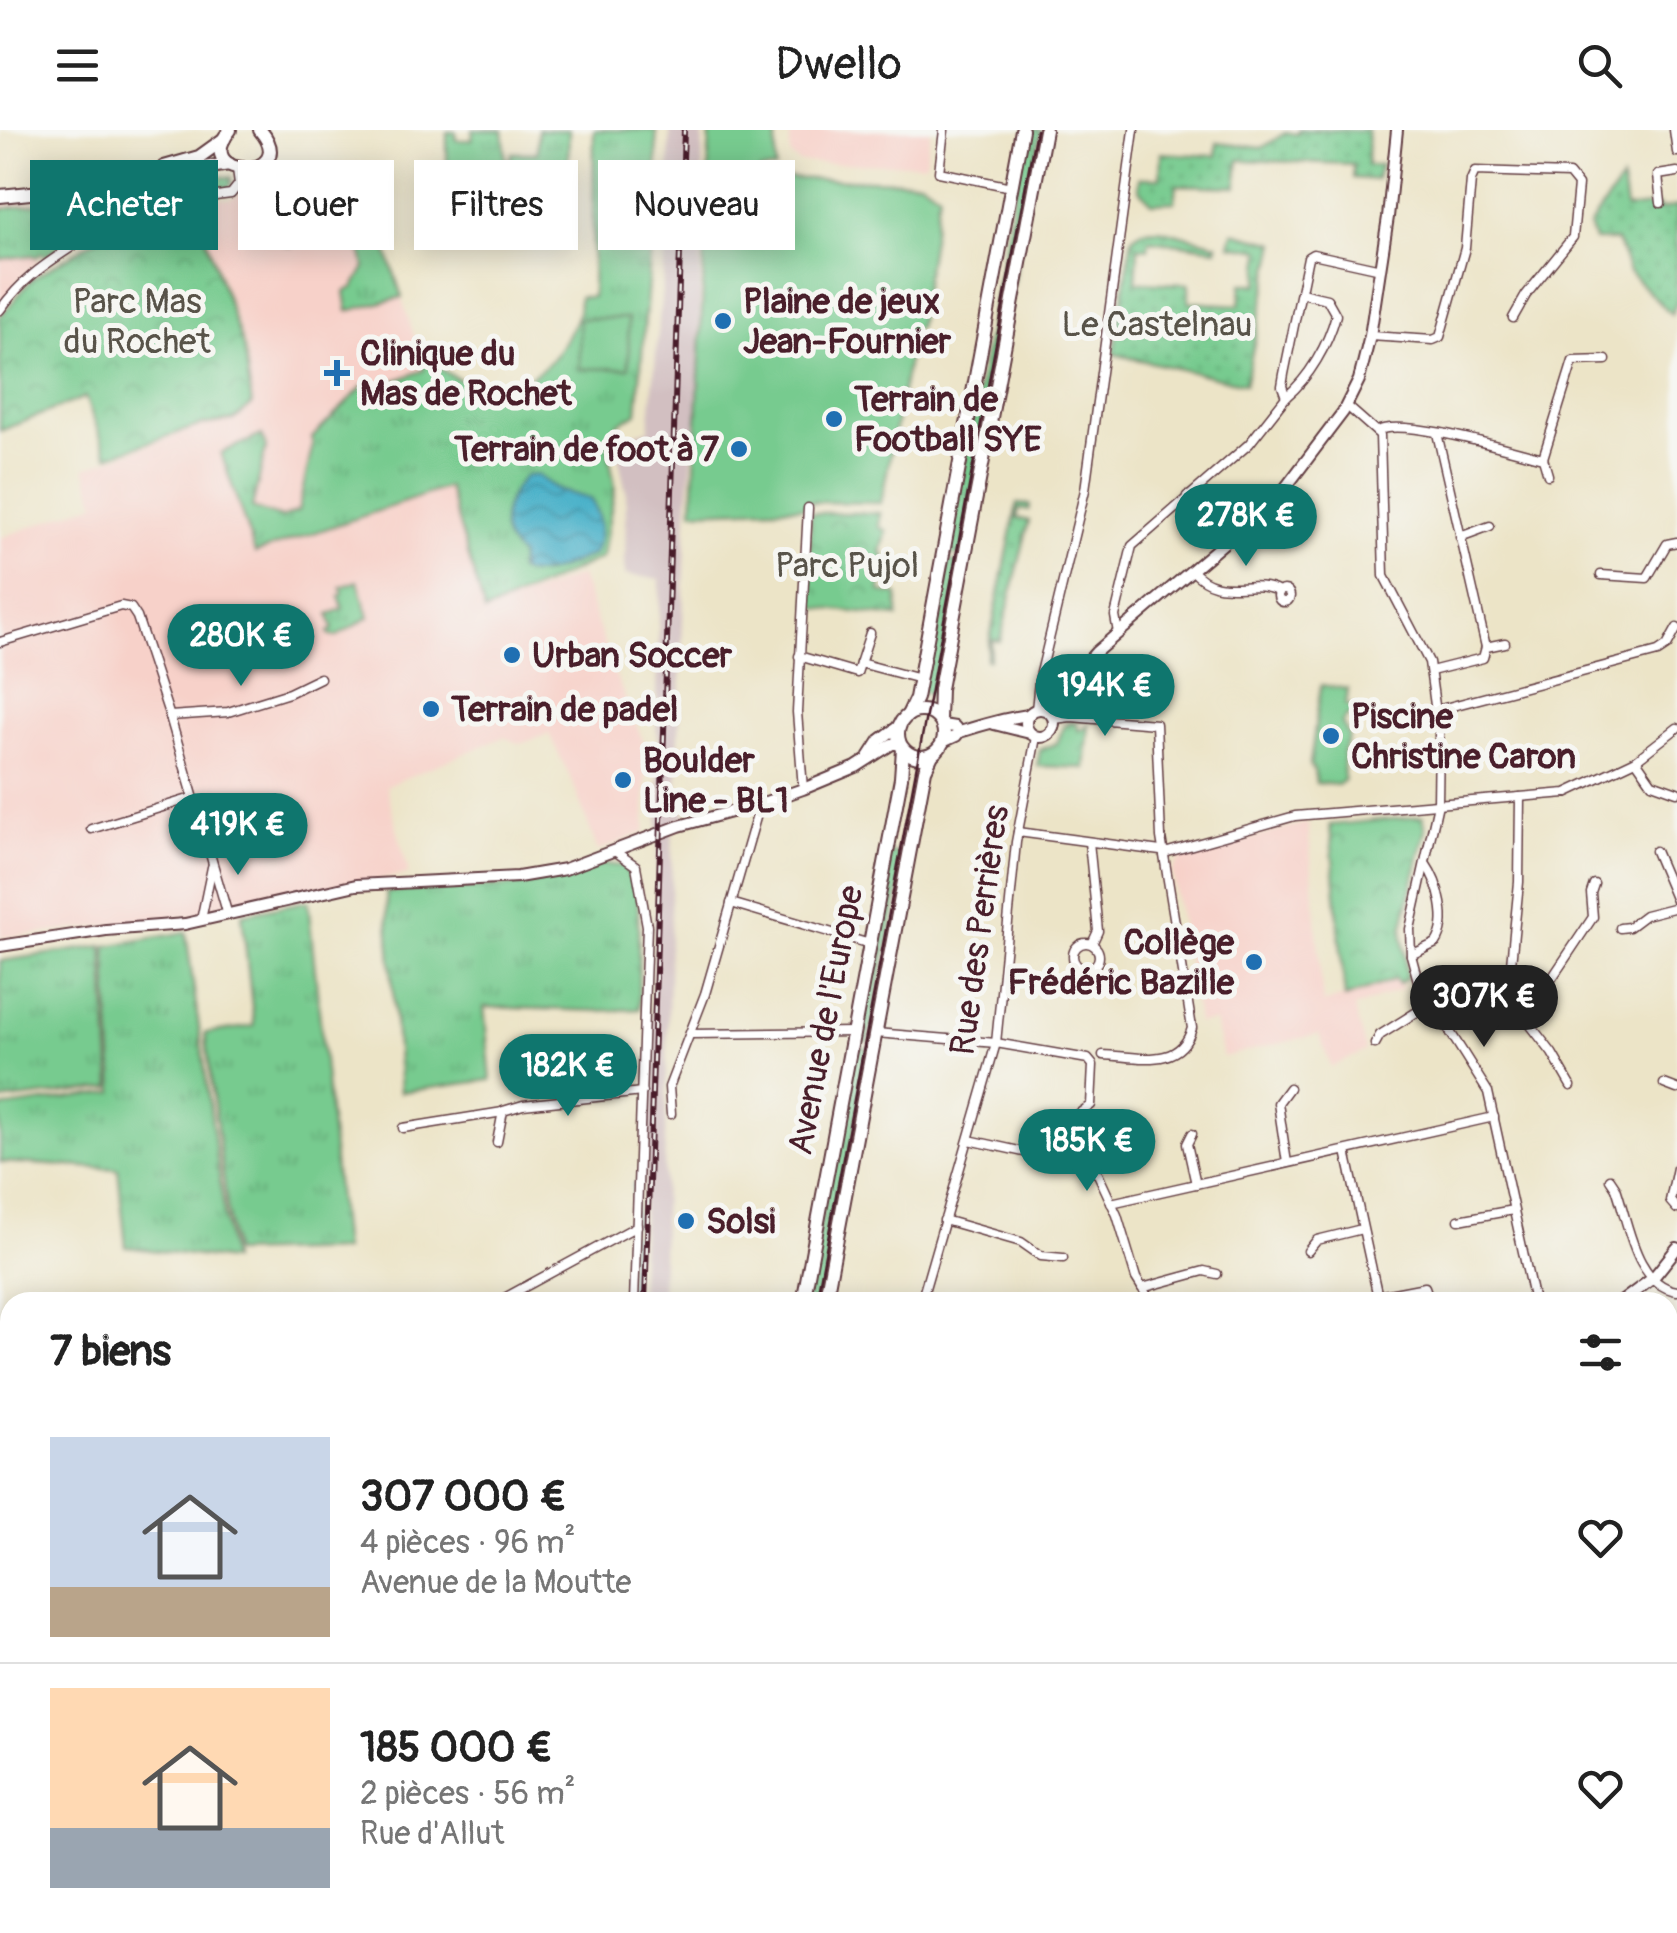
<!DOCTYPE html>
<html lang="fr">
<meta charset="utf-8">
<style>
:root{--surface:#fff;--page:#f2f2f2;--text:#222;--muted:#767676;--line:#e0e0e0;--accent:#0f766e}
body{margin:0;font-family:Pangolin,sans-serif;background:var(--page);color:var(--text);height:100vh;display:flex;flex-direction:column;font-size:38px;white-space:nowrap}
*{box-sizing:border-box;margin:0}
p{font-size:32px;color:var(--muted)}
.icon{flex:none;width:55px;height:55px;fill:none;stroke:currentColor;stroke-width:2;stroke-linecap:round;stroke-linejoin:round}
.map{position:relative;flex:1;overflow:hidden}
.side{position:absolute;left:0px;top:1162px;width:1678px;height:642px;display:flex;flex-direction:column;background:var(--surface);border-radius:30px 30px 0 0;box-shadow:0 5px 25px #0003}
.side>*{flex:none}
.hud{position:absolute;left:30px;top:30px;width:1000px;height:90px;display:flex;gap:20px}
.price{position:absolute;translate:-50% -85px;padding:0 22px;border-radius:35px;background:var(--accent);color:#fff;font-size:32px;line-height:65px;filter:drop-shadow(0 2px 5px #0008)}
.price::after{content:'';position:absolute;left:50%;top:60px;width:30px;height:22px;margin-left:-15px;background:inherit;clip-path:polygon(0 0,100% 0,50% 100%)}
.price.active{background:#222;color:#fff}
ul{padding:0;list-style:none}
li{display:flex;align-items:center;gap:30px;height:250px;padding:0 50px}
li+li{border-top:2px solid var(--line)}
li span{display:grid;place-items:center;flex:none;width:280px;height:200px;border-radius:0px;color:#555}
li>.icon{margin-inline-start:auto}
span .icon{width:120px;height:120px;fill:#fffc;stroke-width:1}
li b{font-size:42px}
h2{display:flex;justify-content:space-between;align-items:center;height:120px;padding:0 50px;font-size:42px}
.chip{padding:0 35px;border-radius:0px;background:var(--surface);box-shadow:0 5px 25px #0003;font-size:35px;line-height:90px}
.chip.active{background:var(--accent);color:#fff}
header{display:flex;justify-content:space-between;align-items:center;height:130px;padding:0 50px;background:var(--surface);font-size:45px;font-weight:600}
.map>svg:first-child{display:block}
</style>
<header><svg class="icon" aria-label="menu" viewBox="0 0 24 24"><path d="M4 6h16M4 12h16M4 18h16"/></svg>Dwello<svg class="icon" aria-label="search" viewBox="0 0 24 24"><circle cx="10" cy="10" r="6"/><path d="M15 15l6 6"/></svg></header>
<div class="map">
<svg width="1677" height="1803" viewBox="0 0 1677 1803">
<defs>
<pattern id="grass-tufts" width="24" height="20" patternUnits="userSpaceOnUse" patternTransform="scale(2.5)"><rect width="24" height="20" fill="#77cb8f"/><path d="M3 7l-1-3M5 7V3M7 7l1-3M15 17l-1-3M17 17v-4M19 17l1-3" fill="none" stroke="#68ae7c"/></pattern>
<pattern id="park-crowns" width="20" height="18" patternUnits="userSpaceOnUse" patternTransform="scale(2.5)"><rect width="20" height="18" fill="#77cb8f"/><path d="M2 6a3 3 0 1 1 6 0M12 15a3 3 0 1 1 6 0" fill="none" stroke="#68ae7c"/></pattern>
<pattern id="garden-dots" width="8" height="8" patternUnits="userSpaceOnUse" patternTransform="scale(2.5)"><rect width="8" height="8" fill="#77cb8f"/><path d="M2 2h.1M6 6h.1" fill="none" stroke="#68ae7c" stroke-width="1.8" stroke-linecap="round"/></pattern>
<pattern id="water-waves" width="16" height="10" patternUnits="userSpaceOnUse" patternTransform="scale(2.5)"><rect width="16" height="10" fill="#4ab1c9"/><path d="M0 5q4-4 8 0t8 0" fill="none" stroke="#408fa3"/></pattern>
</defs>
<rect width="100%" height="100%" fill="#f6f6f2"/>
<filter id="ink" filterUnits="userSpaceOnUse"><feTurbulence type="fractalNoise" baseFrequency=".01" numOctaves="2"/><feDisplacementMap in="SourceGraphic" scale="20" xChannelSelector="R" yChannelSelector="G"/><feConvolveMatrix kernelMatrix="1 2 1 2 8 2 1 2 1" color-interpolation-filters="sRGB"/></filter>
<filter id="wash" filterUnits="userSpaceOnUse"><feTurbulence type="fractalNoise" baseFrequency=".0048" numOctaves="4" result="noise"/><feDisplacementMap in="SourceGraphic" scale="40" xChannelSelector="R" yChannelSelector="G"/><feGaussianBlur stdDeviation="2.25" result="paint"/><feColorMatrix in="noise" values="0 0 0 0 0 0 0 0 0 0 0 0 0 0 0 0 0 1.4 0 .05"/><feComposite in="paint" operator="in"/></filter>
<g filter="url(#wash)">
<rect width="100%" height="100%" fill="#ece4c7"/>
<g fill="#f7d1c9">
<path d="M 790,0 L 931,0 L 925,33 L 921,34 L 799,33 L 790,25 Z"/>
<path d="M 246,59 L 261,59 L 274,67 L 367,60 L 462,355 L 485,481 L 581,445 L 612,537 L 646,618 L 645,702 L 598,721 L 572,651 L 549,604 L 520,614 L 504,607 L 386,656 L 409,744 L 190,786 L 0,808 L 0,408 L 96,373 L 85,338 L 202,296 L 234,290 L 252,275 L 246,219 L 196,75 L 211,69 L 231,69 L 239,63 L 242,65 Z"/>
<path d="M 76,68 L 84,86 L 79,103 L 45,126 L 42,123 L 37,127 L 39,131 L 17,151 L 18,156 L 0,180 L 0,74 Z"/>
<path d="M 1308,692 L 1323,874 L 1396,849 L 1402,859 L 1354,878 L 1366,921 L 1331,937 L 1319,904 L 1223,927 L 1215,892 L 1198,893 L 1172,741 L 1180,729 Z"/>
<path d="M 1206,1795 L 1370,1795 L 1365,1803 L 1208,1803 L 1209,1796 Z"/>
</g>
<path fill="#d2bfc1" d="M 670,0 L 703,0 L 698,270 L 687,385 L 677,659 L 686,686 L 673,693 L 661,1172 L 639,1172 L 658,712 L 659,611 L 656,597 L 660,449 L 625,445 L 626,362 L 618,325 L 618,308 L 649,299 L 667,107 Z"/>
<g fill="url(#grass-tufts)" stroke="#60755d" stroke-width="2.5">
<path d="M 473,0 L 503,0 L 506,30 L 511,30 L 512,23 L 537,23 L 538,0 L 569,0 L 568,39 L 447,40 L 447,2 L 456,2 L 456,10 L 472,10 Z"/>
<path d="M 594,0 L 656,0 L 657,46 L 637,283 L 619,293 L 607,311 L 615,358 L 602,428 L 485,482 L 448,357 L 255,423 L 221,323 L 262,305 L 266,318 L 252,378 L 281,388 L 298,381 L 313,314 L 312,308 L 364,255 L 381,256 L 424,240 L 419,222 C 432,231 445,243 458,249 C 501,266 544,251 565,210 C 575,191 579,190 579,167 L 592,167 Z"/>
<path d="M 1026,0 L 1041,0 L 962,426 L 947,424 Z"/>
<path d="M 217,47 L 231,47 L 232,52 L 229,57 L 211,58 L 119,84 L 130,63 L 135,65 Z"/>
<path d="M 367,60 L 402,167 L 348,181 L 345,162 L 354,157 L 365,137 C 360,107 346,91 315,86 L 297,101 L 291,116 L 286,115 L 274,94 L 274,67 Z"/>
<path d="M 76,68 C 97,97 67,112 45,126 L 42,123 L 36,127 L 33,125 L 0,129 L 0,79 Z"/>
<path d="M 944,430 L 961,433 L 936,565 L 919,562 Z"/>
<path d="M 358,451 L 369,487 L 336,507 L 331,506 L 328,502 L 333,499 L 329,484 L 343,479 L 339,466 L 343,464 L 341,457 Z"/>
<path d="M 890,722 L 906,726 L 868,912 L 855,910 Z"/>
<path d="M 603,734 L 625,736 L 638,766 L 639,879 L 598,881 L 484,877 L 491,950 L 400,962 L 386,762 L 524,755 Z"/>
<path d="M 308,771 L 343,1120 L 233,1123 L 205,903 L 254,896 L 242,784 Z"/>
<path d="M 186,802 L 231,1130 L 126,1117 L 118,1039 L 0,1032 L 0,978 L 114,962 L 106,816 Z"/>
<path d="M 103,816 L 111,958 L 0,971 L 0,831 Z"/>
<path d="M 854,916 L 870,919 L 822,1172 L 805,1172 Z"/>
</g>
<g fill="url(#park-crowns)" stroke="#60755d" stroke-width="2.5">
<path d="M 194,73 L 244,219 L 252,275 L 234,290 L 201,295 L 108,326 L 85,267 L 0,301 L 0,187 L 32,149 L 108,102 Z"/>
<path d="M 811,383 L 880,383 L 879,397 L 887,401 L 881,422 L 885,427 L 880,462 L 898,465 L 898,487 L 809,477 Z"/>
<path d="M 1069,593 L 1076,593 L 1079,601 L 1089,594 L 1085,638 L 1037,636 L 1040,620 L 1057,613 L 1064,596 Z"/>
<path d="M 1423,686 L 1426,699 L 1402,799 L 1407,848 L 1398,854 L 1395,849 L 1345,868 L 1330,695 Z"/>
<path d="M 1677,1465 L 1677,1774 L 1668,1770 L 1668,1471 Z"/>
</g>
<g fill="url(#garden-dots)" stroke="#60755d" stroke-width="2.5">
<path d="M 1299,0 L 1368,0 L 1367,35 L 1381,35 L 1376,50 L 1353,48 L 1353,34 L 1239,30 L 1236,57 L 1177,55 L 1175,72 L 1152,73 L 1138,58 L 1139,48 L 1160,48 L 1161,23 L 1216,26 L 1217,13 L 1262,18 L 1285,3 L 1298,4 Z"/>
<path d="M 1622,50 L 1626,79 L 1658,75 L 1660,80 L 1677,76 L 1677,172 L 1671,184 L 1629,142 L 1617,111 L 1594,111 L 1589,96 Z"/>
<path d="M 1159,99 L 1217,114 L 1217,119 L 1149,110 L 1148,118 L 1138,117 L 1136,152 L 1189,154 L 1189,172 L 1240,175 L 1242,154 L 1259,154 L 1261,120 L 1230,115 L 1233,102 L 1276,113 L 1245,254 L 1114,224 L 1132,108 L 1143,100 Z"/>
<path d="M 1017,374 L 1030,375 L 1029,380 L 1019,379 L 1017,388 L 1029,391 L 1000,511 L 992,510 L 989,529 L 986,529 Z"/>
</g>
<g fill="#77cb8f" stroke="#60755d" stroke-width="2.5">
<path d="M 710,0 L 776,0 L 776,39 L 760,41 L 759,81 L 762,80 L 762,48 L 920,51 L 939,63 L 918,198 L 914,199 L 881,373 L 808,372 L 805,377 L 693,381 Z"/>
<path d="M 628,188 L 629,238 L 580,239 L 579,189 Z"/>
<path d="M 1321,555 L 1348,559 L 1346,576 L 1356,577 L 1356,583 L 1347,586 L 1342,593 L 1349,607 L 1343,622 L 1344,650 L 1338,655 L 1316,653 L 1314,640 L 1310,635 Z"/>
</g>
<path fill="url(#water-waves)" stroke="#4a687a" stroke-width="2.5" d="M 537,345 L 558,360 L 590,369 C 602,387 602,404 594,424 C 572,433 542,451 519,441 L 520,426 C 515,420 507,414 505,407 C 498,386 511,361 525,346 Z"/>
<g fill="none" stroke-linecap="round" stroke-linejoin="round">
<g stroke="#4ab1c9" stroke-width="2.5">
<path d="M 633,1096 L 634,1054"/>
<path d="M 630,1172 L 632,1104"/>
</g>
</g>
</g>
<g filter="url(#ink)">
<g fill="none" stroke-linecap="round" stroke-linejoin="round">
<g stroke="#623d42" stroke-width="11">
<g id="minor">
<path d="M 944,0 L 939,42 L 1011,57"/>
<path d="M 1674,0 L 1677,22"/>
<path d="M 263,33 L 269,55 L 267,67"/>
<path d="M 269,55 L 381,47"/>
<path d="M 1661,73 L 1658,45 L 1677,42"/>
<path d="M 107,91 C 149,87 188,68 231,64 L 239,54 L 237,39"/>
<path d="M 0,180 C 31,137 62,126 102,96 C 119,83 123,61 144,51"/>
<path d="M 1370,206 L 1433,210 L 1440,207 L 1465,118 L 1471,50 L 1475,41 L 1569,44 L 1578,55 L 1573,107 L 1526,165 L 1513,188"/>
<path d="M 1286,267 C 1309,248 1328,215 1336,185 L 1327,169 L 1301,163"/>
<path d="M 1347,276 L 1380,305 L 1384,446 L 1429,532 L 1439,604 L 1438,674 L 1410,799 L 1411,825 L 1418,851 L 1488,962 L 1534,1172"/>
<path d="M 1377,301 C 1403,287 1510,320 1543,328 L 1548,345"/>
<path d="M 1437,303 L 1486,517"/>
<path d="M 1543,328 L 1573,231 L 1606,230"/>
<path d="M 1187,366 L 1225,410"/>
<path d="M 1460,407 L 1490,396"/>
<path d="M 1192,440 C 1220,472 1250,446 1279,462"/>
<path d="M 1601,445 L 1647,448 L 1667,414 L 1677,412"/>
<circle cx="1284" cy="466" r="6"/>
<path d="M 1118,503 L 1115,486 L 1132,416 L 1249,314 L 1286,267 L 1282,256 L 1284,244 L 1308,127 L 1313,124 L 1381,139"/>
<path d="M 0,512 L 121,476 L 131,478 L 137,487 L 171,590 L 227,782"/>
<path d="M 799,526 L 857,543 L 870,503"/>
<path d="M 860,533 L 920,549"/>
<path d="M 1431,541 L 1483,528 L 1486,517 L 1505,513"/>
<path d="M 1036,580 L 1039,551 L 1085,360 L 1134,0"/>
<path d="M 1437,580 L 1658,522 L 1667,516 L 1677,498"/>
<path d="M 170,586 L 228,582 L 289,563 L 320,548"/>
<path d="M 1054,589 L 1071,587 L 1156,594 L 1161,707 L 1192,898 C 1180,940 1137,926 1103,925"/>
<path d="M 1636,630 L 1652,653 L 1677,662"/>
<path d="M 803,659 L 797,582 L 808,378"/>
<path d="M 1520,667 L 1519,752 L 1511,834 L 1515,866 L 1521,883 L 1552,923 L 1571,956"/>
<path d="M 91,699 L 192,668"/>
<path d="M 1018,702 L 1168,722 L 1295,686 L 1566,663 L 1636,630 L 1677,598"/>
<path d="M 1089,712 L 1098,801 L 1092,814"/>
<path d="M 1655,721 L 1677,773"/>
<path d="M 616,722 L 636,736 L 647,796 L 634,1172"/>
<path d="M 731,773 L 870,814"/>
<path d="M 201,790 L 212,737"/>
<path d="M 1620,798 L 1629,797 L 1645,785 L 1677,777"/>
<circle cx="1086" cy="826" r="13"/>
<path d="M 1411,825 L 1436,813 C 1450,792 1439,753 1425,733"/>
<path d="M 1521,883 L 1534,875 L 1593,787 L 1591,763 L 1594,754"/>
<path d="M 876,903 L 996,913 L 1088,929 L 1093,935 L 1091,975 L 1039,1012 L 1034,1024"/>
<path d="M 690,904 L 854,902"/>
<path d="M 1375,914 L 1380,905 L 1431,873"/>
<path d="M 1664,954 L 1677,959"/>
<path d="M 671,984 L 669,957 L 705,864 L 760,674"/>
<path d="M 403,998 L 503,982"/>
<path d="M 1192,1004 L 1187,1014 L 1196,1054"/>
<path d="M 969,1010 L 1078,1034 L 1098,1044 L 1117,1085 L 1136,1148 L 1151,1172"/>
<path d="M 497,1012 L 503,981 L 523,975 L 642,962"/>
<path d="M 1346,1021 L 1379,1172"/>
<path d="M 1287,1033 L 1278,973 L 1289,958"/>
<path d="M 1677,1038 L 1670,1071 L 1677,1079"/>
<path d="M 1610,1049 L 1616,1058 C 1628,1091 1635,1155 1677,1161"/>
<path d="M 1111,1073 L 1494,987"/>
<path d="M 944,1090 L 1021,1112 L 1041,1126 L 1063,1128"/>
<path d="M 1459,1090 L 1513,1080"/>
<path d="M 1308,1121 L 1317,1110 L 1362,1099"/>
<path d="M 1142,1158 L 1204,1141 L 1217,1144"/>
<path d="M 1378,1166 L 1425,1157 L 1430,1172"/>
<path d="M 497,1172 L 637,1096"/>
<path d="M 921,1172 L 996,913 L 1016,712 L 1036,607"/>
<path d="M 1668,1324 L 1677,1305"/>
<path d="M 1668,1404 L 1677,1419"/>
<path d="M 1023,1795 L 1024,1803"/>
<path d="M 529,1803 L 535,1795"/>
<path d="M 607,1803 L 608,1795"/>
<path d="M 1168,1803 L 1170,1795"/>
</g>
</g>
<g stroke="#623d42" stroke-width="14">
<g id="tertiary">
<circle cx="1040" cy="593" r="14"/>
<path d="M 1048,581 L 1058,564 L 1096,522 L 1280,365 L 1343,282 L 1359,250 L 1370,206 L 1388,87 L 1397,0"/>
<path d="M 994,594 L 1030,603"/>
<path d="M 942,595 L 955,597 L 959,602"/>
<path d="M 943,612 L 956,606 L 959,602 C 983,595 1004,588 1029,585"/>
<path d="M 869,627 L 880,610 L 899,596"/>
<path d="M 0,816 L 106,800 L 185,794 L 356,755 L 518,747 L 565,739 L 679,696 L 760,674 L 803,659 L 856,637 L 892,614 L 900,614"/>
<path d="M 1621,1172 L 1653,1148 L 1677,1118"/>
</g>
</g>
<g stroke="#623d42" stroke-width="15">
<g id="secondary">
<path d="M 0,1746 L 10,1755"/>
<path d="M 49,1795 L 56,1803"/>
</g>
</g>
<g stroke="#623d42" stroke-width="16">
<g id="primary">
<path d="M 230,0 C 188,51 303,51 260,0"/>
<path d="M 164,37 L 199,27 L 224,9"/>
<path d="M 0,66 L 81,58 L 229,34"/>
<circle cx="921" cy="604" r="23"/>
<path d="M 908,585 L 916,568 L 1022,0"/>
<path d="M 939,589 L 940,559 L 1045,0"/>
<path d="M 803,1172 L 901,648 L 903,619"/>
<path d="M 825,1172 L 925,640 L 932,625"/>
<path d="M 686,1803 L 688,1795"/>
<path d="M 708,1803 L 709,1795"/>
</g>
</g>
<use href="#minor" stroke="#fff" stroke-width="8"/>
<use href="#tertiary" stroke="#fff" stroke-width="10"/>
<use href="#secondary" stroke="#fff" stroke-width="11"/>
<use href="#primary" stroke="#fff" stroke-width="12"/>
<g stroke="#4a1f2b" stroke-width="2.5">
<path d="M 816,1172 L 1036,0"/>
<path d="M 695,1803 L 696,1795"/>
</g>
<g stroke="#4a1f2b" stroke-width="6">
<g id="rail">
<path d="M 645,1172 L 684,0"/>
<path d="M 630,1803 L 630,1795"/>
</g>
</g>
<use href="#rail" stroke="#f6f6f2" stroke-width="2.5" stroke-dasharray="8" stroke-linecap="butt"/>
</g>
</g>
<g fill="#1f6fb2" stroke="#f6f6f2" stroke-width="4">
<circle cx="723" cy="191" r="10"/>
<path d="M332 228h10v10h10v10h-10v10h-10v-10h-10v-10h10z"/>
<circle cx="834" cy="289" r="10"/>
<circle cx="739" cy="319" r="10"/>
<circle cx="512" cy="525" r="10"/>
<circle cx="431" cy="579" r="10"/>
<circle cx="1331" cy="606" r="10"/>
<circle cx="623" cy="650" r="10"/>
<circle cx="1254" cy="832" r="10"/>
<circle cx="686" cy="1091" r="10"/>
</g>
<g text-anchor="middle" stroke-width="10" stroke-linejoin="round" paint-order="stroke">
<g font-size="35" fill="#585349" stroke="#f6f6f2">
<text x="137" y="183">Parc Mas<tspan x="137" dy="40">du Rochet</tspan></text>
<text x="1157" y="206">Le Castelnau</text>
<text x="847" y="447">Parc Pujol</text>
</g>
<g font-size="35" font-weight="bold" fill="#4a1f2b" stroke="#f6f6f2" text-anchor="start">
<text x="743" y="183">Plaine de jeux<tspan x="743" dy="40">Jean-Fournier</tspan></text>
<text x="360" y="235">Clinique du<tspan x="360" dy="40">Mas de Rochet</tspan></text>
<text x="854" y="281">Terrain de<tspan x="854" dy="40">Football SYE</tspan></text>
<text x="719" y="331" text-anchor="end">Terrain de foot à 7</text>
<text x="532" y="537">Urban Soccer</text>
<text x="451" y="591">Terrain de padel</text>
<text x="1351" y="598">Piscine<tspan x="1351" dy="40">Christine Caron</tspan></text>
<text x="643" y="642">Boulder<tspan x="643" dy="40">Line - BL1</tspan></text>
<text x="1234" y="824" text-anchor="end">Collège<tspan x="1234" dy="40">Frédéric Bazille</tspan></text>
<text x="706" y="1103">Solsi</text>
</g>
<g font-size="35" fill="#4a1f2b" stroke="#f6f6f2">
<text transform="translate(979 800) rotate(-82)" y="12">Rue des Perrières</text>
<text transform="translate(825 890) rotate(-79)" y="12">Avenue de l'Europe</text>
</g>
</g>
</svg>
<b class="price" style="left:1246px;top:439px">278K €</b>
<b class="price" style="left:241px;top:559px">280K €</b>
<b class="price" style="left:1105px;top:609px">194K €</b>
<b class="price" style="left:238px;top:748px">419K €</b>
<b class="price active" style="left:1484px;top:920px">307K €</b>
<b class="price" style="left:568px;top:989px">182K €</b>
<b class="price" style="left:1087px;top:1064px">185K €</b>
<div class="hud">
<a class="chip active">Acheter</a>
<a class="chip">Louer</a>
<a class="chip">Filtres</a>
<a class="chip">Nouveau</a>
</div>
<section class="side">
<h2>7 biens<svg class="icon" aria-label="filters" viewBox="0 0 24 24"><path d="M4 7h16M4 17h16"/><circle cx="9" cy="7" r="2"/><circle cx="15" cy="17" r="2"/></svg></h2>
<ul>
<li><span style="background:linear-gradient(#c9d6e8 75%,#b9a48a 0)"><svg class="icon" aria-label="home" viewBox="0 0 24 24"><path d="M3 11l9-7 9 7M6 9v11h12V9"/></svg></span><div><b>307 000 €</b><p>4 pièces · 96 m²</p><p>Avenue de la Moutte</p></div><svg class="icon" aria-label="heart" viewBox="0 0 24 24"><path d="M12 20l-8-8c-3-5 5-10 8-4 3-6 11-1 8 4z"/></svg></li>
<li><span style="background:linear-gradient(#ffd9b3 70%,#9aa5b1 0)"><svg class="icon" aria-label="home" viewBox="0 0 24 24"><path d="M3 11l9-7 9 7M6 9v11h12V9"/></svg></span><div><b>185 000 €</b><p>2 pièces · 56 m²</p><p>Rue d'Allut</p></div><svg class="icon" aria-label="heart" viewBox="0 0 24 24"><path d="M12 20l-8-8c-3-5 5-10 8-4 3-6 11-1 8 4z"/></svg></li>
</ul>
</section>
</div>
